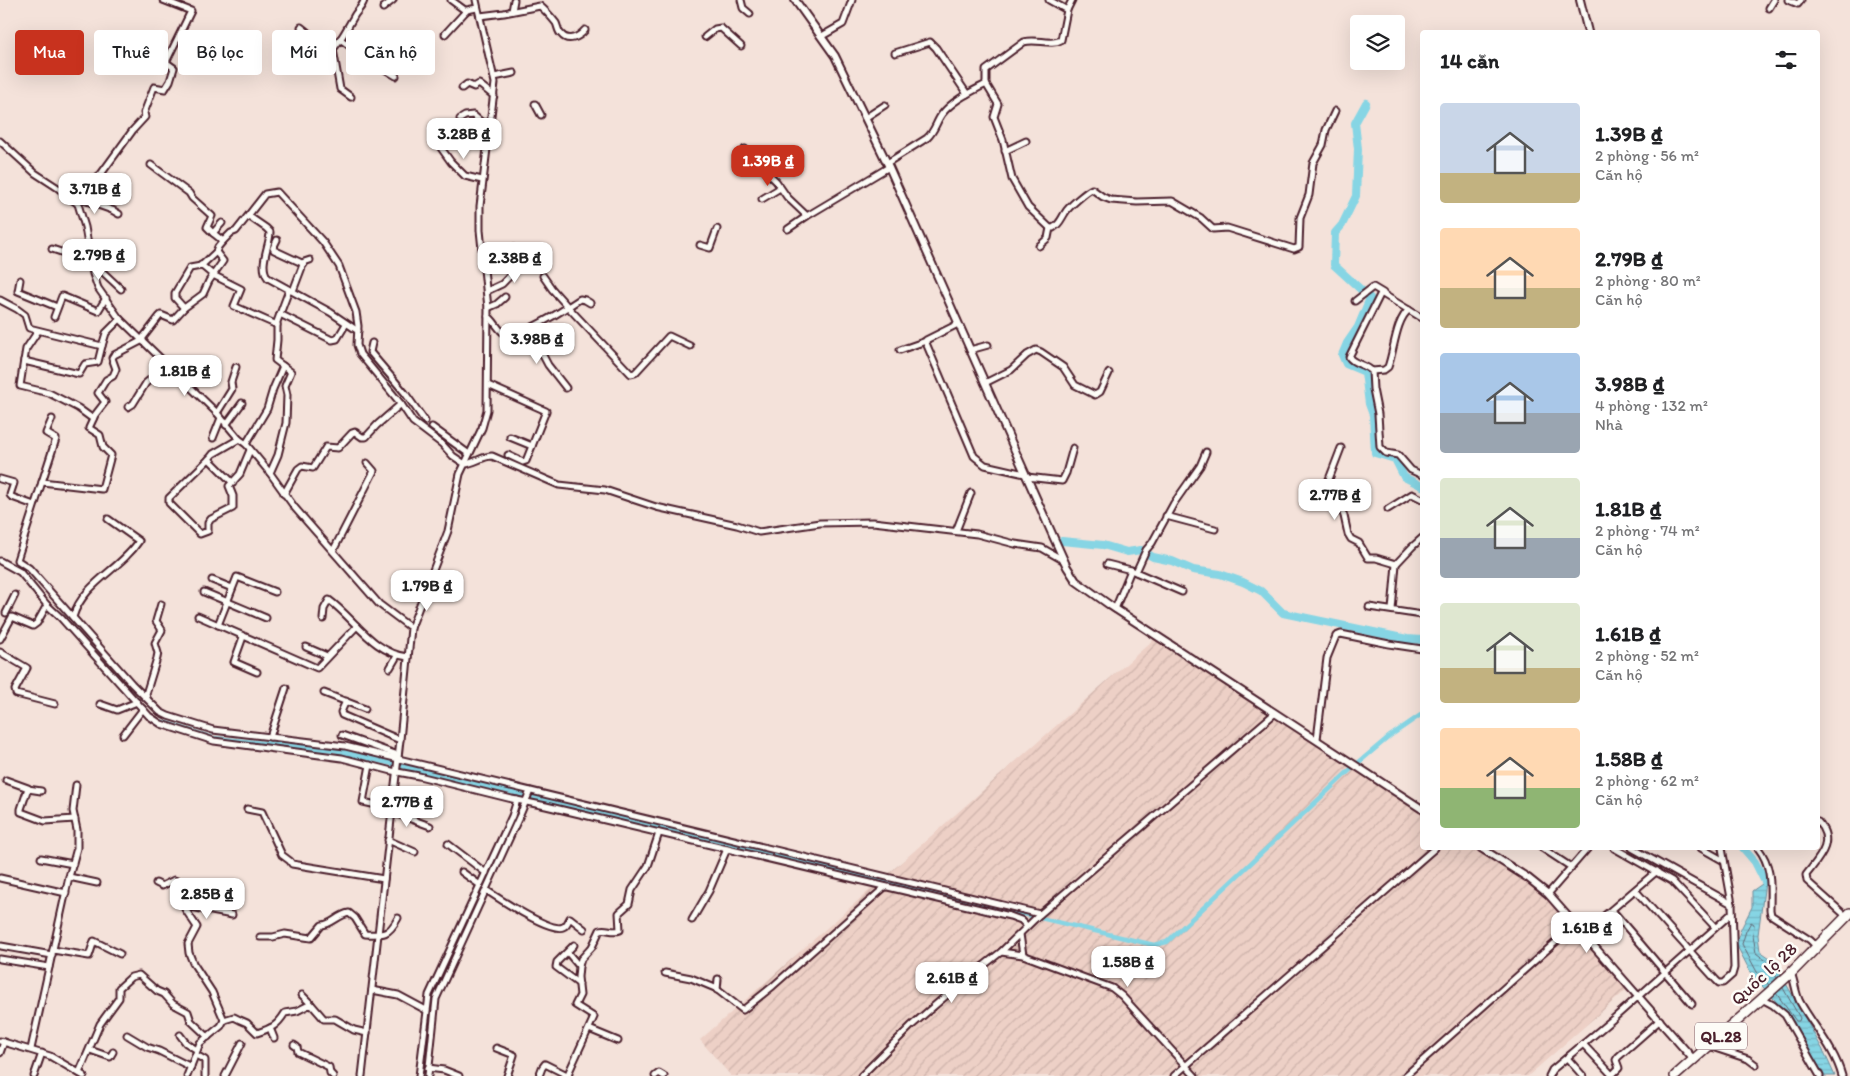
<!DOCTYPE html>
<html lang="vi">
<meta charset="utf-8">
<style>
:root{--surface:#fff;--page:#f6f6f6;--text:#202124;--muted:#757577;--accent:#c8321e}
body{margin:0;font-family:Itim,sans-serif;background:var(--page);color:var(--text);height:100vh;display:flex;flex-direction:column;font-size:19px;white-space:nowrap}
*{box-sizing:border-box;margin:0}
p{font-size:16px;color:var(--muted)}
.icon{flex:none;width:28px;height:28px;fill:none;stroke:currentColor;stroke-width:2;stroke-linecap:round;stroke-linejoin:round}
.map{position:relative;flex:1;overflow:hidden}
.side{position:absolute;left:1420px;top:30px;width:400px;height:820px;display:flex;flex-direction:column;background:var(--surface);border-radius:5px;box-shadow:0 5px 20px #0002}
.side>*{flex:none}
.guide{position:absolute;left:15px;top:30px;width:475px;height:45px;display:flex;gap:10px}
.tools{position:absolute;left:1350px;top:15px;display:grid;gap:10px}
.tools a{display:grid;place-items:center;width:55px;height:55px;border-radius:5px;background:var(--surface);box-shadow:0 5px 20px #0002;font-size:25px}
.price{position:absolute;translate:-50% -42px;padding:0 11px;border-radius:10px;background:#fff;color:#222;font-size:16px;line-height:32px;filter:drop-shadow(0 1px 2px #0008)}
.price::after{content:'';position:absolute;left:50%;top:30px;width:15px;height:11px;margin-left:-8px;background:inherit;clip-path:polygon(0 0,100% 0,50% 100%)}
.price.selected{background:var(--accent);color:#fff}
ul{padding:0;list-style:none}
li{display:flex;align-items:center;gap:15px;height:125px;padding:0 20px}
li span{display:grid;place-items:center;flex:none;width:140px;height:100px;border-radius:5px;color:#555}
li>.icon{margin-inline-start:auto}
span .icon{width:60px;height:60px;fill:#fffc;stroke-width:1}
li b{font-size:21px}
h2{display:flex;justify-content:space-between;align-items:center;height:60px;padding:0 20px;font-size:21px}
.chip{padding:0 18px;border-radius:5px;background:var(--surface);box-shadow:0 5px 20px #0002;font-size:18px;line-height:45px}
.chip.selected{background:var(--accent);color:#fff}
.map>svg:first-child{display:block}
</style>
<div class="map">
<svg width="1850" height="1076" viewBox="0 0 1850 1076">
<defs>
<pattern id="industrial-furrows" width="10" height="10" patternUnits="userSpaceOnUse" patternTransform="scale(1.25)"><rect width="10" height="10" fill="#edd0c6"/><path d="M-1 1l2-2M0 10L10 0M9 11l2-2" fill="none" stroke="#cdb2aa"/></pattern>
<pattern id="water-rules" width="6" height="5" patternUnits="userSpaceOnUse" patternTransform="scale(1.25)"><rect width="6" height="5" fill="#86d5e4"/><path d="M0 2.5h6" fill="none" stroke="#75b6c4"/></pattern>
</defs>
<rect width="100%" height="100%" fill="#f4e2da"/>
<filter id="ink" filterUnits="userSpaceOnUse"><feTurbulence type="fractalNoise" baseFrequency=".02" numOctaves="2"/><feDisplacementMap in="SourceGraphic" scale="10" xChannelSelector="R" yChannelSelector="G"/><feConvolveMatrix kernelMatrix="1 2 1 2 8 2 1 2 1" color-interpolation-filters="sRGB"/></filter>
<g filter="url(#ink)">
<path fill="url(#industrial-furrows)" d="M 1160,634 L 1422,804 L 1422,848 L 1490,848 L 1532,875 L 1632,985 L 1528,1076 L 731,1076 L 700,1040 Z"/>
<path fill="url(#water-rules)" stroke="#6e8c9a" d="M 1765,882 L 1758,935 L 1760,951 L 1773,960 L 1825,1054 L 1835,1076 L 1823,1076 L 1795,1028 L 1774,999 L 1752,975 L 1736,944 L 1741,929 L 1752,907 L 1752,891 Z"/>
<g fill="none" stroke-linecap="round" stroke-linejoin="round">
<g stroke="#626875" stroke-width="1">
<path d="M 1769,985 L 1757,972 L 1742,944 L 1746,931 L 1751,922 L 1754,924 L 1753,935 L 1756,953 L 1769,963 L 1777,978"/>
<path d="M 1776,993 L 1796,1021 L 1799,1021 L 1800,1018 L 1783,988"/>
</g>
<path stroke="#86d5e4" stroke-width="4.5" d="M 160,721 L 213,738 L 334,750 L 1154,945 L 1167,942 L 1352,768 L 1390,736 L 1422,714"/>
<g stroke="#86d5e4" stroke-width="8">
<path d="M 1366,103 L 1355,123 L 1358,149 L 1356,196 L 1342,225 L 1335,233 L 1334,265 L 1370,298 L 1358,327 L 1347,343 L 1342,355 L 1346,364 L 1365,372 L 1369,404 L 1373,415 L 1375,453 L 1395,459 L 1404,477 L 1422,486"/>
<path d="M 1062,541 L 1103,545 L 1127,552 L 1141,550 L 1153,557 L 1172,561 L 1193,570 L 1220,574 L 1243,582 L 1261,591 L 1283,613 L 1407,639 L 1422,640"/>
<path d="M 1743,848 L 1755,862 L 1765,882"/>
</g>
<g stroke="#4a1f2b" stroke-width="9">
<g id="minor">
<path d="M 451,0 L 466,11"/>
<path d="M 741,0 L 743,8 L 750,14"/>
<path d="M 1049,0 L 1067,10"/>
<path d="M 1788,0 L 1798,4 L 1801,0"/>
<path d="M 383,8 L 393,0"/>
<path d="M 1769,8 L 1774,0"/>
<path d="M 512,11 L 514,0"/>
<path d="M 480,16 L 504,13 L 540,6 C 545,10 552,18 556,23 C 558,27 558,32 561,34 C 568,43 579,37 585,30"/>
<path d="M 301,27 L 326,47 L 332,50 C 341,41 347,28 353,18 C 356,11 363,7 364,0"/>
<path d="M 445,34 L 467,10 L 477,8"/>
<path d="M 822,36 L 843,24 L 852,0"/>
<path d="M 705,37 L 715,29 L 721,28 L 741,46"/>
<path d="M 340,39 L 368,59 L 396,76"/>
<path d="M 333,49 L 340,89 L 351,97"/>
<path d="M 895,53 L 930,42 L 936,48 L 967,94"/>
<path d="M 308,59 L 319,41"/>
<path d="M 494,77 L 514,73"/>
<path d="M 986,84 L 998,104 L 994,117 L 1003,140 L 1012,179 L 1028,207 L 1050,228 L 1053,228 C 1060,224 1061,219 1065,213 C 1068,207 1087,191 1092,189 L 1103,197 L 1111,200 L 1137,202 L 1172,201 L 1201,218 L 1213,229 L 1227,228 L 1294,249 L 1299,247 L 1300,218 L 1309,195 L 1313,163 L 1323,145 L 1326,130 L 1335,111"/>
<path d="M 462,88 L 467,84 L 474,87 L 479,84 L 494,96"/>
<path d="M 535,104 L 541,115"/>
<path d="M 865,118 L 885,105"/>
<path d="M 460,119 L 465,116 L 473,115 L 481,122 L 490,124"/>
<path d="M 0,141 L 35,173 L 58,188 L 78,204 L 85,227 L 93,274 L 98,288 L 119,318 L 217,413 L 239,439 L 246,444 L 270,473 L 295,508 L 379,604 L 411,628"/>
<path d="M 441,148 L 451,162 L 465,176 L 482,180"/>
<path d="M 745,149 L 753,159 L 776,181 L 787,197 L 807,216"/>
<path d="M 1005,151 L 1026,141"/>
<path d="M 887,163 L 927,138 C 935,131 936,122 942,114 C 953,100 971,92 986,84 L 986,70 L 1024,42 C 1036,38 1051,46 1061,40 L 1067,10 L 1072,0"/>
<path d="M 151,165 L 189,193 L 192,198 L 212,216 L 207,227 L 213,233"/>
<path d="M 81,199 L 112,210 L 119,214"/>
<path d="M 762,199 L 780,188"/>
<path d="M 78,204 L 93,180 L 101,174 L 133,130 L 145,117 L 144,113 L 154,87 L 165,89 L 170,81 L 174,68 L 167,63 L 167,60 L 191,11 L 163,0"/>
<path d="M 250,217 L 266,228 L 270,232 C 270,246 258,265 268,278 L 330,312 L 358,331"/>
<path d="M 788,229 L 807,216 L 889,167"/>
<path d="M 277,240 L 273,248 L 274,250 L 304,264"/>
<path d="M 223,241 L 231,233 L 236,231 L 265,194 L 277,192 L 323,242 L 339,266 L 356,312 L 358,326 L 357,345 L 360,354 L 401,404 L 413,422 L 442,444 L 453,456 L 465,464 C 475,463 483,456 492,456 L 559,485 L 605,490 L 656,507 L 737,525 L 759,532 L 820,523 L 873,522 L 977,534 L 1015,544 L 1042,548 L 1063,560"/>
<path d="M 700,245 L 710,248 L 717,229"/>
<path d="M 1039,246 L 1048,238 L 1050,228"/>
<path d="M 52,249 L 67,254 L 89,250"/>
<path d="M 483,251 C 495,246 520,245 529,256 L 502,284 L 487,291"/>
<path d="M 90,260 L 121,289"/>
<path d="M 201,265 L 213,275 L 241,289 L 234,306 L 277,325"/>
<path d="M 543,276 L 552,289 L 568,307 L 631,374 L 635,373 L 669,336 L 690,346"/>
<path d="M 20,280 L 18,291 L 57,307"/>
<path d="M 293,291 L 304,262 L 310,260"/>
<path d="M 0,300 L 17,309 L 25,315 L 29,328 L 102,346 L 106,333 L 120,319"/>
<path d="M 1355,301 L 1373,287 L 1383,293"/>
<path d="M 184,308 L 175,298 L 175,293 L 190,268 L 201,266 L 216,252"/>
<path d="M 488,308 L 497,304 L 505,297"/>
<path d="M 280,314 L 332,340 L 337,339 L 346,324"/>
<path d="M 488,316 C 495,321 498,330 505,334 C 518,340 568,307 580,299 L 585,300 L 590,303"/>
<path d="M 54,317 L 62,296 L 98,311 L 106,298"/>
<path d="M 1422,318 L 1381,293 L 1349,357 C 1353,364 1365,364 1372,371 L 1373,389 L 1378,414 L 1380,447 L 1386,453 L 1398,455 L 1411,470 L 1422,475"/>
<path d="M 958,324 L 926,340 L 926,343 L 974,456 L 985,465 L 1025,474"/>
<path d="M 529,329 L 548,365 L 566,388"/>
<path d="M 38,331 L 26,349 L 24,361 L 79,374 L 85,364 L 98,362 L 102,346"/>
<path d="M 142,339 L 159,317 L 161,315 L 173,320 L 184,308 L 203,294 L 209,281 L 223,261 L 216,252 L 218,247 L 223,241 L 213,233 L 222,223"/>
<path d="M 143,340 L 114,355 L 112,358 L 116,369 L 113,376 L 106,380 L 98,393 L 105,402 L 95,415 L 89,428 L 100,435 L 103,447 L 111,455 L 102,489 L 42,482 L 17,560 L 29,568 L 132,684 L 160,712 L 168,716 L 213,730 L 345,746 L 1040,914"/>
<path d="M 372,343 L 370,352 L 405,393 L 425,421"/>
<path d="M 900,350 L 926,341"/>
<path d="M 970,350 L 988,345"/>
<path d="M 24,360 L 20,386 L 49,393 L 78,408 L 93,419"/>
<path d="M 1372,371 L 1384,370 L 1388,367 C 1394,351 1396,319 1409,310"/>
<path d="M 182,380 L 198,362"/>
<path d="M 985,383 L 1011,370 L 1027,355 L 1036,350 L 1041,352 L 1063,367 L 1075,385 L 1095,395 L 1100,392 L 1109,373"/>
<path d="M 488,385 L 546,411 L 526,461 L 523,462 L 508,455"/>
<path d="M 128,407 L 133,404 L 146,383 L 168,365"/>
<path d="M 217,413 L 232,389 L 231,382 L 236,367"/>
<path d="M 226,425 L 242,403"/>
<path d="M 432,427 L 469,454"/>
<path d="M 510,437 L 532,446"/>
<path d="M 213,438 L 221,418"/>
<path d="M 239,439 L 213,454 L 209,459 L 169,498 L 169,503 L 200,534 L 208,531 L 208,523 L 211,519 L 233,508 L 233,496 L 229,486 L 240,474 L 250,450"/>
<path d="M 246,444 L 267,409 L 273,389 L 283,366"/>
<path d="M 1341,448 L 1326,487 L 1327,490 L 1336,495 L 1344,516 L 1348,534 L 1351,539 L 1359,543 L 1368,558 L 1376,558 L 1396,564"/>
<path d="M 209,459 L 233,483"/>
<path d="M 270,473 L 278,455 L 286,423 L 287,395 L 285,386 L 291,372 L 275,360 L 277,340 L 277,322 L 289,290"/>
<path d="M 1027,477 L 1062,481 L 1066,473 L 1073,448"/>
<path d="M 0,479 L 14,483 L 10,495 L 12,497 L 34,505"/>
<path d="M 42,482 L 56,439 L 46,433 L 52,419"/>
<path d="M 284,494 L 298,469 L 302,466 L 313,468 L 326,447 L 338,448 L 352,433 L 355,432 L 362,437 L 366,437 L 377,425 L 401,404"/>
<path d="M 1388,509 L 1412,494 L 1422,499"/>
<path d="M 1166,516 L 1215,529"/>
<path d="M 956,531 L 971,493"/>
<path d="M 333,551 L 374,471 L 367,463"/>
<path d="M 0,561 L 20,572 L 47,605 L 61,618 L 149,716 L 161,724 L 214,741 L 342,758 L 392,771 L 419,776 L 512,799 L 546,806 L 1010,916 L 1021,920 L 1027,926"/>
<path d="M 1107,564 L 1131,570 L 1182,592"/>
<path d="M 1136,572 L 1146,550 L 1152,543 L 1174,503 L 1200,466 L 1206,452"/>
<path d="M 212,580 L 232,588"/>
<path d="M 204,592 L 266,618"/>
<path d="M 1369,607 L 1422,615"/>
<path d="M 1115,609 L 1131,570"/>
<path d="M 1392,610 L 1396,564 L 1412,547 L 1422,538"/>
<path d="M 6,613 L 15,595"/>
<path d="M 198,616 L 317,668 L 357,626"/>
<path d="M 73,617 C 83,583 121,569 139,541 L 108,519"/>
<path d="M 323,619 L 324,609 L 329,600 C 355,619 373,653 408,657"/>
<path d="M 218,625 L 237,577 L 275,592"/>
<path d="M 243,637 L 234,662 L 257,672"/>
<path d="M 0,639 L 12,617 L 33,626 L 37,623 L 47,605"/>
<path d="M 306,647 L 327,656"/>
<path d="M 0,652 L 27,668 L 15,690 L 16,694 L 55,704"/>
<path d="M 390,668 L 397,656"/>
<path d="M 324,693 L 365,709"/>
<path d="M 147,698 L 146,694 L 157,658 L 158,653 L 155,643 L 162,630 L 156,621 L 161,604"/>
<path d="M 346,701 L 341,712 L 342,715 L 400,740"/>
<path d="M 100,704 L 117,710 L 137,702"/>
<path d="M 123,735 L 143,709"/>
<path d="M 342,735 L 398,755"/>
<path d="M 270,737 L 286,688"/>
<path d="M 1317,739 L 1327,658 L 1336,636 L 1341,634 L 1389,644 L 1422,649"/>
<path d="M 370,765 L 363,802 L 386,807"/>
<path d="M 6,780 L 28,788 L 21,809 L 21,812 L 45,821 L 75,819"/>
<path d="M 28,789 L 41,791"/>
<path d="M 247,809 L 262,812 L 282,855 L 290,861 L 292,864 L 384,879"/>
<path d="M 392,812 L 430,826"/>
<path d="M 1818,822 C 1836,842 1819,858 1806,875 L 1807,881 L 1847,917"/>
<path d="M 388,840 L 415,852"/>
<path d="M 448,844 L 486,873"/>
<path d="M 1542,848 L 1571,867"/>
<path d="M 1614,848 L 1672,881 L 1715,927"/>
<path d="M 1632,848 L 1732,904"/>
<path d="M 1701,848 L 1724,861"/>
<path d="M 1758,848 C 1773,867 1770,887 1770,910 L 1771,915 L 1810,940 L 1817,947"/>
<path d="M 41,858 L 73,864"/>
<path d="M 462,872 L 480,885"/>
<path d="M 69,877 L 97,883"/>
<path d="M 0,878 L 66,893"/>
<path d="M 156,883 L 162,886 L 174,880 L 181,883 L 188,892 L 185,909 L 197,927 L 188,944 L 189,953 L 193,963 L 212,992 L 224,1020"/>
<path d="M 486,890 C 498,898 551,933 563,927 C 567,926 568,921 570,918 L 584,929"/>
<path d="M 1635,890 L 1716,980 L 1719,983 L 1723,983 L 1732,975 L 1734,968 L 1732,904 L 1722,848"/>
<path d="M 1548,894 L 1588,848"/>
<path d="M 186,906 L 232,915"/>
<path d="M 204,909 L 207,898"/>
<path d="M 1612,910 L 1692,1004"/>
<path d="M 692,920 L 709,891 L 727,849"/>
<path d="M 1020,934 L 1023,955"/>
<path d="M 1583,934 L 1657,871"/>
<path d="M 260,937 L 273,937 L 285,934 L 311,938 L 322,925 C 331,925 338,915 349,913 L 355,918 L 365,934 C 384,935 389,935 398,918"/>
<path d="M 574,945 L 557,962 L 556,967 L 579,984"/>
<path d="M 1,946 L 52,955"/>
<path d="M 53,950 L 89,956 L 94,941 L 120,954"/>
<path d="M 1001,952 L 1023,955 L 1112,988 L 1122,996 L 1195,1076"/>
<path d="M 568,953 L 579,966 L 578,977 L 580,995 L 575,1005 L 594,1017 L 568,1074"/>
<path d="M 0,959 L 49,967"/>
<path d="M 579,966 L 581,959 L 592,947 L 600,930 C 607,928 613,933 620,930 L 619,913 L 629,904 L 632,890 L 648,866 L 659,833"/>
<path d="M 665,973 L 691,978 L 715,988 L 743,1010 L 773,986 L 885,887"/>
<path d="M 1791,973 C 1795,982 1795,992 1800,1002 C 1814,1027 1835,1049 1842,1076"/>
<path d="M 372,990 L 398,995 L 426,1010"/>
<path d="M 717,990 L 718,979"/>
<path d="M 302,995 L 311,1004"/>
<path d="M 1762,999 L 1773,1005 L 1785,1015 L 1820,1076"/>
<path d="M 270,1028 L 274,1038"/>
<path d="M 589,1029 L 618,1041"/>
<path d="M 127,1035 L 147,1047 L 159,1051 L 191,1067"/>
<path d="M 180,1035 L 186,1043 L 197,1050"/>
<path d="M 0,1041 L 50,1056 L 84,1076"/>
<path d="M 1583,1044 L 1612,1075 L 1619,1068 L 1616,1060 L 1618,1057 L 1660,1020"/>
<path d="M 294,1045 L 297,1047 L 298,1052 L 329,1067 L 330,1073 L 333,1076"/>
<path d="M 1709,1046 L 1748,1059 L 1756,1065"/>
<path d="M 496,1048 L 514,1055 L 507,1076"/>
<path d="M 31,1049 L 69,877 L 77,848 L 77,830 L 73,811 L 76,785"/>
<path d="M 90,1050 L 110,1057 L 113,1052"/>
<path d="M 0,1053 L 4,1042"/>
<path d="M 196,1055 L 205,1060 L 205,1076"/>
<path d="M 1567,1058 L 1583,1076"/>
<path d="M 428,1068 L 444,1070 L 459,1076"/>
<path d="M 79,1073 L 100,1024 L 119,998 L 119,988 L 131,977 L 139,975 L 157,991 L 164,994 L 173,1004 L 188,1012 L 191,1021 L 208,1037"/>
<path d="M 34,1076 L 42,1053"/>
<path d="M 187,1076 L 200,1043 L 221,1026 L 224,1020 L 234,1017 L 240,1020 L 247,1023 L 257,1033 C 272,1028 277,1026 285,1013 L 297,1011 L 311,1004 L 324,1019 L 335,1019 L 354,1030 L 367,1033"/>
<path d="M 225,1076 L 242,1043"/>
<path d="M 362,1076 L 400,740 L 411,628 L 448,531 L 460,474 L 482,428 L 487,410 L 488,308 L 480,230 L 480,206 L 495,83 L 476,0"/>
<path d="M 419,1076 L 429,995 L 512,816 L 517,800"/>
<path d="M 428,1076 L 436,999 L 520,815 L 530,791"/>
<path d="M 539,1076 L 542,1068 L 545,1064 L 569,1076"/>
<path d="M 655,1076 L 659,1073 L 664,1076"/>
<path d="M 861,1076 L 911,1026 L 955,988 L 1001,952 L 1039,915 L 1274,714"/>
<path d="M 1174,1076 L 1435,848"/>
<path d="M 1405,1076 L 1575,925"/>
<path d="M 1549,1076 L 1552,1070 L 1613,1019 L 1732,913"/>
</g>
</g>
<g stroke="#4a1f2b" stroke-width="10">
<g id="tertiary">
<path d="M 795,0 L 835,56 L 889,167 L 1053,536 L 1067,567 L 1076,581 L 1111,606 L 1422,809"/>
<path d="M 1580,0 L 1588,32"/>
<path d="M 1481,848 L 1528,878 L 1548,894 L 1694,1060"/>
</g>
</g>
<g stroke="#4a1f2b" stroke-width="12">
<path id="trunk" d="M 1675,1076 L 1791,973 L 1850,913"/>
</g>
<use href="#minor" stroke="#fdfcf7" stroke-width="5"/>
<use href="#tertiary" stroke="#fdfcf7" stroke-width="6"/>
<use href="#trunk" stroke="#fdfcf7" stroke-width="9"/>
</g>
</g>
<g text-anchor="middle" stroke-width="5" stroke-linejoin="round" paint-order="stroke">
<rect fill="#fdfcf7" stroke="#806168" stroke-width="1" x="1695" y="1022.5" width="52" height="27" rx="4"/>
<g font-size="16" font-weight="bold" fill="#4a1f2b">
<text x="1721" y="1042">QL.28</text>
</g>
<g font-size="18" fill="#4a1f2b" stroke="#fdfcf7">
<text transform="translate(1764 974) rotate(-43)" y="6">Quốc lộ 28</text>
</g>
</g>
</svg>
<div class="tools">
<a><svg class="icon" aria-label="layers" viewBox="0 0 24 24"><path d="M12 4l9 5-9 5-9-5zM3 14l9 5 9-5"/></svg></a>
</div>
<b class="price" style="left:464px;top:160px">3.28B ₫</b>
<b class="price selected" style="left:768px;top:187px">1.39B ₫</b>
<b class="price" style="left:95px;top:215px">3.71B ₫</b>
<b class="price" style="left:99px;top:281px">2.79B ₫</b>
<b class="price" style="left:515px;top:284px">2.38B ₫</b>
<b class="price" style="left:537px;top:365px">3.98B ₫</b>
<b class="price" style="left:185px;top:397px">1.81B ₫</b>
<b class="price" style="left:1335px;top:521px">2.77B ₫</b>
<b class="price" style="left:427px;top:612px">1.79B ₫</b>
<b class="price" style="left:407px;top:828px">2.77B ₫</b>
<b class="price" style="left:207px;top:920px">2.85B ₫</b>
<b class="price" style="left:1587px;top:954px">1.61B ₫</b>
<b class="price" style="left:1128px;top:988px">1.58B ₫</b>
<b class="price" style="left:952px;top:1004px">2.61B ₫</b>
<div class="guide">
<a class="chip selected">Mua</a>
<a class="chip">Thuê</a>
<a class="chip">Bộ lọc</a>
<a class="chip">Mới</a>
<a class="chip">Căn hộ</a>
</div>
<section class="side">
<h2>14 căn<svg class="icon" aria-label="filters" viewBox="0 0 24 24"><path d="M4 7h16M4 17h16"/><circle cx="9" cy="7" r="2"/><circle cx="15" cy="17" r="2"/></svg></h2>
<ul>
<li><span style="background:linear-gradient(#c9d6e8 70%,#c2b280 0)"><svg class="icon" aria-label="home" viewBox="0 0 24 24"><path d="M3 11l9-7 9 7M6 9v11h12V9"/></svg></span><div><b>1.39B ₫</b><p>2 phòng · 56 m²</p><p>Căn hộ</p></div></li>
<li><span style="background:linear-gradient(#ffd9b3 60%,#c2b280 0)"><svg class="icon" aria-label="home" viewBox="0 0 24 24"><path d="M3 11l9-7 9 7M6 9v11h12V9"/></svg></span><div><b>2.79B ₫</b><p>2 phòng · 80 m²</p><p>Căn hộ</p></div></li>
<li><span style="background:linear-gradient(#a9c7e8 60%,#9aa5b1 0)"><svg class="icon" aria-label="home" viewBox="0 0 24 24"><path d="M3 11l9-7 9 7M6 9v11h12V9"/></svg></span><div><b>3.98B ₫</b><p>4 phòng · 132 m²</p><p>Nhà</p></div></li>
<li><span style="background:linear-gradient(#dfe7d0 60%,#9aa5b1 0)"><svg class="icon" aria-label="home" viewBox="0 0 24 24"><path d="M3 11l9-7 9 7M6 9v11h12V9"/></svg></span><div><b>1.81B ₫</b><p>2 phòng · 74 m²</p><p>Căn hộ</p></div></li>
<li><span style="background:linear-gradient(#dfe7d0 65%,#c2b280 0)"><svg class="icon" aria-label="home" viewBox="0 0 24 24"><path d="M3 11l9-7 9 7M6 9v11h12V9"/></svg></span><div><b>1.61B ₫</b><p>2 phòng · 52 m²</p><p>Căn hộ</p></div></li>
<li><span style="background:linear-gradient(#ffd9b3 60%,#8fb573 0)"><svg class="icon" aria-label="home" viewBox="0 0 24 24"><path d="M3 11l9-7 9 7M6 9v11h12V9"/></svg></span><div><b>1.58B ₫</b><p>2 phòng · 62 m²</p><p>Căn hộ</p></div></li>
</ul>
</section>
</div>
